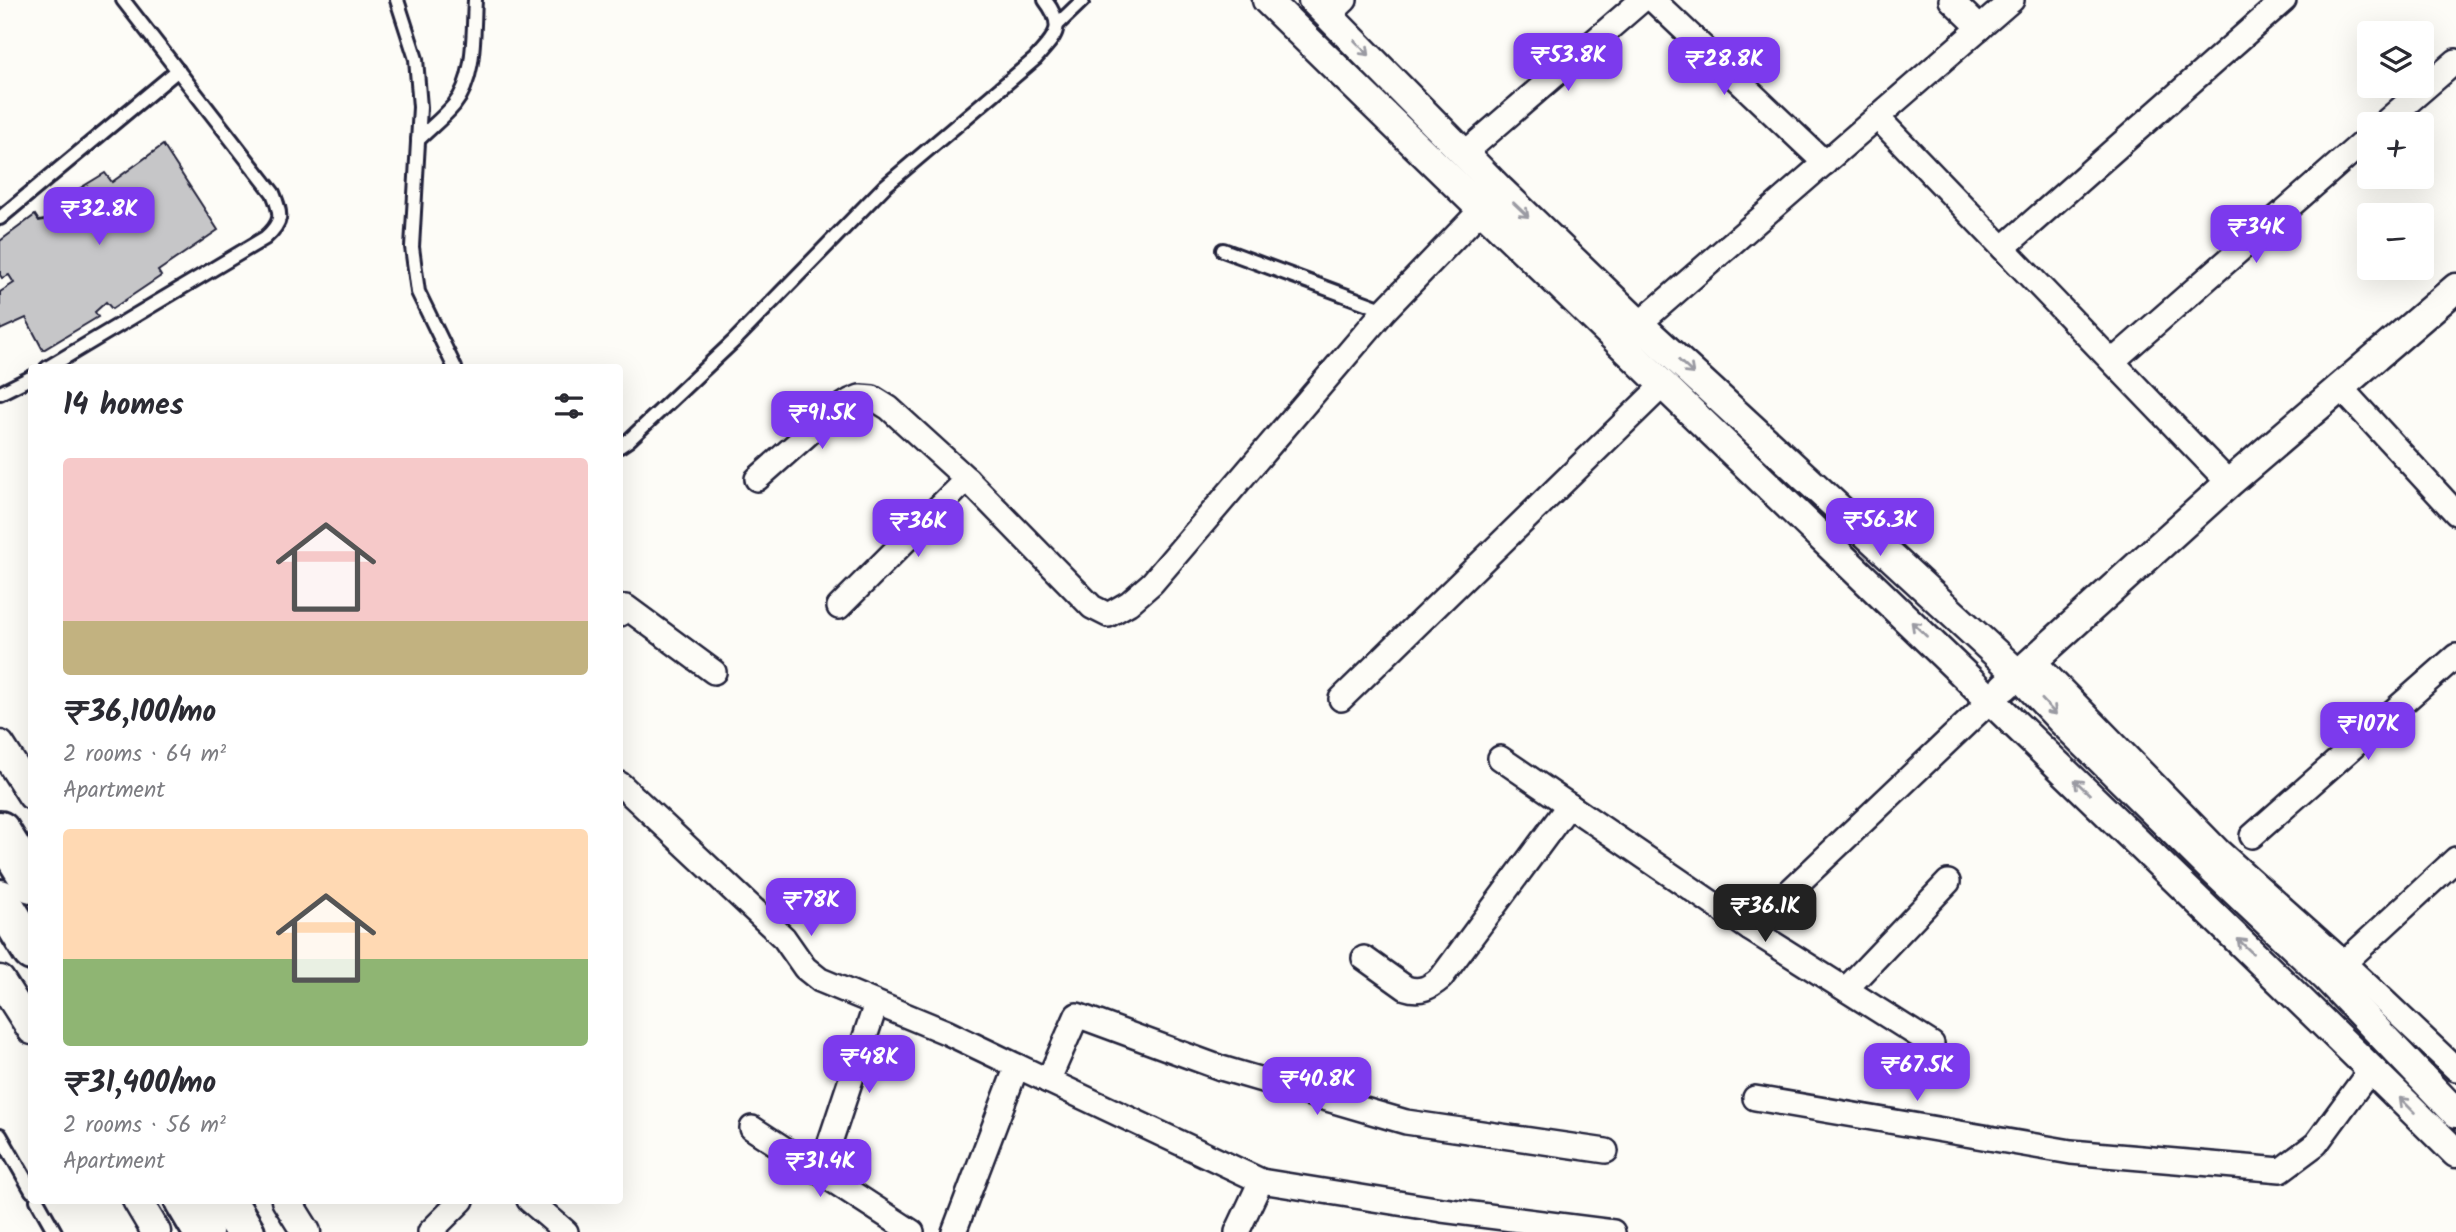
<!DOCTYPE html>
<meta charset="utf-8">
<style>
:root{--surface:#fff;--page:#f7f7f7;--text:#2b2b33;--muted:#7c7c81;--accent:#7c3aed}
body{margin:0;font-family:Kalam,sans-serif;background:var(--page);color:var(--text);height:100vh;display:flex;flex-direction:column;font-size:26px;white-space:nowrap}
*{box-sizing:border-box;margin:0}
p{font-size:23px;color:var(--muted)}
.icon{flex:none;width:38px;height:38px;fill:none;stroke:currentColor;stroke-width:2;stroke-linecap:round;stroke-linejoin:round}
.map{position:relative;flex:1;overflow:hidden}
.drawer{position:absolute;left:28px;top:364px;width:595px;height:840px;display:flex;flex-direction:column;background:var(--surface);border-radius:7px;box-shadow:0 7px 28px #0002}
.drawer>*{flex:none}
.tools{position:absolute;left:2357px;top:21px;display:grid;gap:14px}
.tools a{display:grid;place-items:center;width:77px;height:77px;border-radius:7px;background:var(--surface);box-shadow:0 7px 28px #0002;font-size:35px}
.price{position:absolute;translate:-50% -60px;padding:0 16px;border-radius:14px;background:var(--accent);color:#fff;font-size:23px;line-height:46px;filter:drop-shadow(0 2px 4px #0008)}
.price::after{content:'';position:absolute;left:50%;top:42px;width:21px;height:16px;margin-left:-10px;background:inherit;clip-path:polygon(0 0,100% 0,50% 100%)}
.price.active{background:#222;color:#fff}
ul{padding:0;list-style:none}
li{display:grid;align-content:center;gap:14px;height:371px;padding:0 35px}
li span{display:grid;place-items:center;height:217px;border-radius:7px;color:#555}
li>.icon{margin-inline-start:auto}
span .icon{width:126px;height:126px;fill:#fffc;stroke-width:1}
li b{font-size:30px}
h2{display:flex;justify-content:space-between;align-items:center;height:84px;padding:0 35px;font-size:30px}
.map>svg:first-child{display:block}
</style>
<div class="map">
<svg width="2456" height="1232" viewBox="0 0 2456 1232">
<rect width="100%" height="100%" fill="#fdfcf7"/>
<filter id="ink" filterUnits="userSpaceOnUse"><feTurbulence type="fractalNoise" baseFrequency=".0143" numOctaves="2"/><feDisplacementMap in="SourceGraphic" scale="14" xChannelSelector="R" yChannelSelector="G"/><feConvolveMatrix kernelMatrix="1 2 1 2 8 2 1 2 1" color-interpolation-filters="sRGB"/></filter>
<g filter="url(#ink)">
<path fill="#c6c6c8" stroke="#22223b" stroke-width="2" d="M 163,145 L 218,230 L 158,271 L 161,276 L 112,309 L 106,302 L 95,312 L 98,317 L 43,350 L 26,318 L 0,330 L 0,292 L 14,283 L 9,275 L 2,278 L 0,275 L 0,241 L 35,215 L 39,221 L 50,219 L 46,209 L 105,173 L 112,182 Z"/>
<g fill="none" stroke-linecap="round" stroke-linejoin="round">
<g stroke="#22223b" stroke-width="18">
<g id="service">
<path d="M 397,0 L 416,59 L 420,107 L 412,247 L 418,292 L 455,368"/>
<path d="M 1057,25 L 1083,0"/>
<path d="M 418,140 C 430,128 443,118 454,105 C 476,78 473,33 475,0"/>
<path d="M 0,218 L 178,70"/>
<path d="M 1223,250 L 1385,310"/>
<path d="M 47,368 L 265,238 C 283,222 282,215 273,193 L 123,0"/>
<path d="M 0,393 L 32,377"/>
<path d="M 620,446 L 629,440 L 734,341 L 885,186 L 1035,59 C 1056,35 1066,28 1045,0"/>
<path d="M 0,1135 L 32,1191"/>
<path d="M 37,1200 L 55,1232"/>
</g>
</g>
<g stroke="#22223b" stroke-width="28">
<g id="minor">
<path d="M 1653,0 L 1825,163"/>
<path d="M 1951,0 L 1980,28"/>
<path d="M 1329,15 L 1345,0"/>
<path d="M 1877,117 L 2229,483"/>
<path d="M 2383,124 L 2456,61"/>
<path d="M 1465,153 L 1642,0"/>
<path d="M 2003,248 L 2284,0"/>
<path d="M 1639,324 L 2012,0"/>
<path d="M 2113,361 L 2370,136"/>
<path d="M 2341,388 L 2456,513"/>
<path d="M 757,479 L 834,411 L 850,401 L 860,397 L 873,398 L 889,408 L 967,479 L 1092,607 L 1108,615 L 1129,603 L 1152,583 L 1385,310 L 1481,210"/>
<path d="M 839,607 L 967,479"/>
<path d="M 620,614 L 626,607 L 714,672"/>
<path d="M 2033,660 L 2219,851 L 2344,963 L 2456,1069"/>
<path d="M 1341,699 L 1664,384"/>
<path d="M 1500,758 L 1750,929 L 1992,699"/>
<path d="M 620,784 L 784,938 L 805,968 L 820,980 L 946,1032 L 1017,1066"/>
<path d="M 2252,836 L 2456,656"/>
<path d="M 1750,929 L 1932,1044"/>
<path d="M 1364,958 L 1406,988 C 1421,993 1430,987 1441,978 L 1569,805"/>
<path d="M 2344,963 L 2456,859"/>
<path d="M 1846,989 L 1948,882"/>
<path d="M 1048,1081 L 1077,1015 L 1221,1068 L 1406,1122 L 1606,1151"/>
<path d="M 1755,1098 L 2071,1152 L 2281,1170 L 2316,1144 L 2371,1069"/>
<path d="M 752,1128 L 912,1232"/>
<path d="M 820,1172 L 876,1004"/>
<path d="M 1261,1181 L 1442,1210 L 1613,1232"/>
<path d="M 529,1200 L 566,1232"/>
<path d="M 430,1232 L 462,1200"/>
<path d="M 954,1232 L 1017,1066 L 1261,1181 L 1237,1232"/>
</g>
</g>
<g stroke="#22223b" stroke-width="33">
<g id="tertiary">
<path d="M 1267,0 C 1661,387 2063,765 2456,1153"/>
<path d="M 1313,0 L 1500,190 L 1639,324 L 2017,673 L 2060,719 L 2216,873 L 2327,978 L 2456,1113"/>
<path d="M 2004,687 L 2229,483 L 2456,288"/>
<path d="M 0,745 L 32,795"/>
<path d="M 0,980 L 32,1030"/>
<path d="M 137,1200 L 156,1232"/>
<path d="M 286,1200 L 306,1232"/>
</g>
</g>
<g stroke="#22223b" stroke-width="44">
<g id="trunk">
<path d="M 0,831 L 32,883"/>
<path d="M 0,899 L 32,951"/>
<path d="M 184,1200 L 203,1232"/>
<path d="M 226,1200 L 245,1232"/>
</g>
</g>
<use href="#service" stroke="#fdfcf7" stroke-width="12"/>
<use href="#minor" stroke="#fdfcf7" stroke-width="23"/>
<use href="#tertiary" stroke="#fdfcf7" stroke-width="28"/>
<use href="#trunk" stroke="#fdfcf7" stroke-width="38"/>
</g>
<defs><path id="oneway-shaft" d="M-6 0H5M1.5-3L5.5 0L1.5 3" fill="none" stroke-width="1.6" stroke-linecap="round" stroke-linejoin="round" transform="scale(1.75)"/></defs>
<g stroke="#9a9aa2">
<use href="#oneway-shaft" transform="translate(1362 48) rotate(45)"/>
<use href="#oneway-shaft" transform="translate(1521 210) rotate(44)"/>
<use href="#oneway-shaft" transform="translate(1686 367) rotate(43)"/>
<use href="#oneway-shaft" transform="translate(1919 629) rotate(-136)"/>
<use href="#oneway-shaft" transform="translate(2049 707) rotate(47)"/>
<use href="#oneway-shaft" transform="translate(2082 787) rotate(-136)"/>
<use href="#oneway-shaft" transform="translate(2245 946) rotate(-136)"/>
<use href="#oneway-shaft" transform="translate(2407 1105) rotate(-135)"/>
</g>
</g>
</svg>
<div class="tools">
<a><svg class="icon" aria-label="layers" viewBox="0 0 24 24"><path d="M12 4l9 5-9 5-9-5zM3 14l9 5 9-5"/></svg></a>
<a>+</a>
<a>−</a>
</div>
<b class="price" style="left:1568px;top:93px">₹53.8K</b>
<b class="price" style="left:1724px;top:97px">₹28.8K</b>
<b class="price" style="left:99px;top:247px">₹32.8K</b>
<b class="price" style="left:2256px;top:265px">₹34K</b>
<b class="price" style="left:822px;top:451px">₹91.5K</b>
<b class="price" style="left:1880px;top:558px">₹56.3K</b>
<b class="price" style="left:918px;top:559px">₹36K</b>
<b class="price" style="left:2368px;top:762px">₹107K</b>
<b class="price" style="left:811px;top:938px">₹78K</b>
<b class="price active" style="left:1765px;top:944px">₹36.1K</b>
<b class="price" style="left:869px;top:1095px">₹48K</b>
<b class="price" style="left:1917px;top:1103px">₹67.5K</b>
<b class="price" style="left:1317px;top:1117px">₹40.8K</b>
<b class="price" style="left:820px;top:1199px">₹31.4K</b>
<section class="drawer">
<h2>14 homes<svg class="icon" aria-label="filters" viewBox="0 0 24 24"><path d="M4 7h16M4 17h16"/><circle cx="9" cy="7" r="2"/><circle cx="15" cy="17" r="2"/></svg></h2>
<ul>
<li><span style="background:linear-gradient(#f6c9c9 75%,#c2b280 0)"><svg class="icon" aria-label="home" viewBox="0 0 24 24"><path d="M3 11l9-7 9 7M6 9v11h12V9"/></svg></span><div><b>₹36,100/mo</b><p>2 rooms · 64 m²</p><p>Apartment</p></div></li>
<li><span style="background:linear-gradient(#ffd9b3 60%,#8fb573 0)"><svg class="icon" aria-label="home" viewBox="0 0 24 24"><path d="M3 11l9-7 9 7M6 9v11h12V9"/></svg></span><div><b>₹31,400/mo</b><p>2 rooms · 56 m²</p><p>Apartment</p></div></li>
</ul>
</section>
</div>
